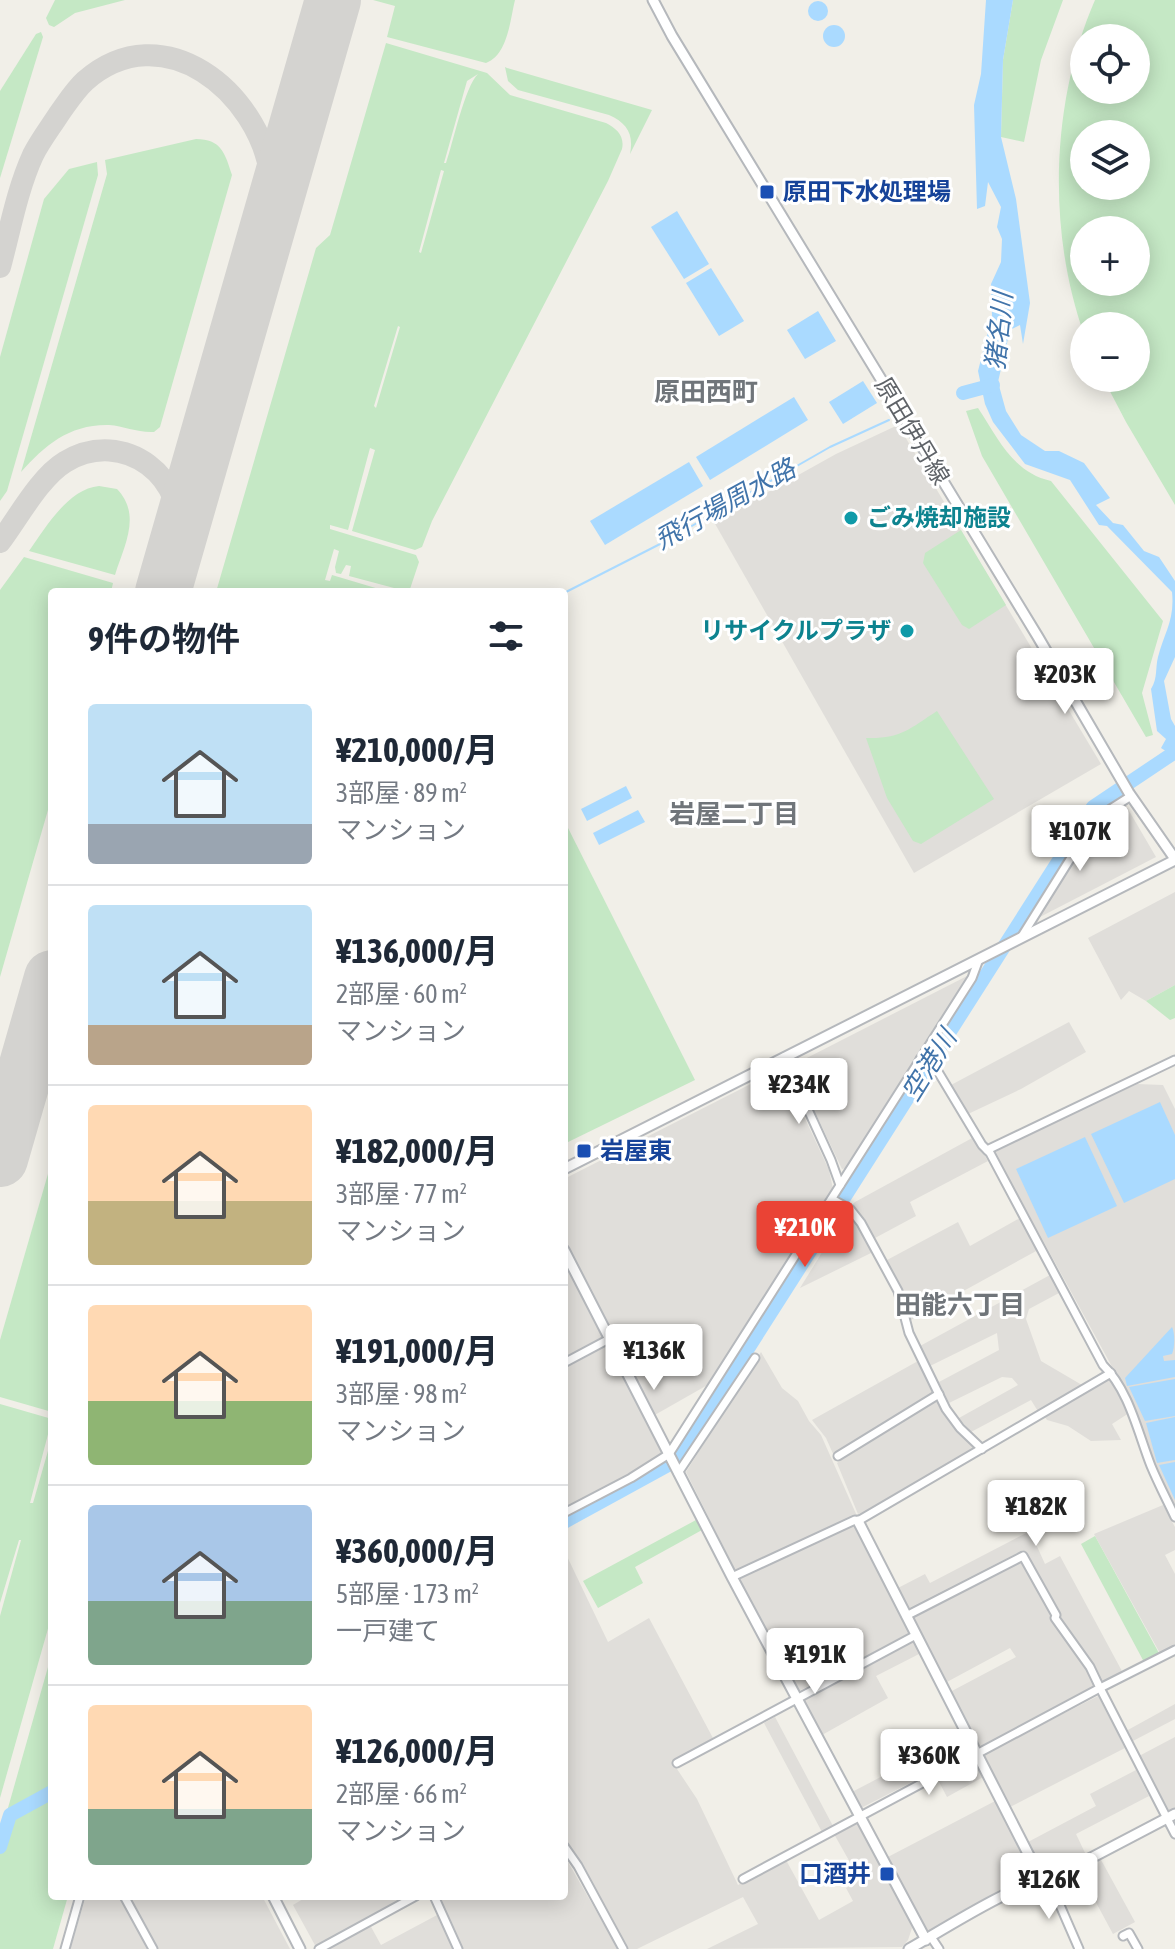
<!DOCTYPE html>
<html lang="ja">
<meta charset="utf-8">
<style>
:root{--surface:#fff;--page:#f2f2f3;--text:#1f2937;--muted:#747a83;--line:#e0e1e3;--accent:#ea4335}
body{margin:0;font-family:"Asap Condensed","Noto Sans JP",sans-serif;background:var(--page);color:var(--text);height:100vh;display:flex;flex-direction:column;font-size:30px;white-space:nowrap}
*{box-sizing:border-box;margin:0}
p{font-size:26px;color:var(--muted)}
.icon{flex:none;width:44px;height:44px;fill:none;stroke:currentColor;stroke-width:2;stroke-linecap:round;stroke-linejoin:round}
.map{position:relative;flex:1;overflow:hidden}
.panel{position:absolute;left:48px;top:588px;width:520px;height:1312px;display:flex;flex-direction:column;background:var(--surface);border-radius:8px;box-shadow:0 4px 20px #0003}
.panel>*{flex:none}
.controls{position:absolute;left:1070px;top:24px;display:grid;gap:16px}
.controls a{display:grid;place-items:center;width:80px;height:80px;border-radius:50%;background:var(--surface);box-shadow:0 4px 20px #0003;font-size:40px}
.price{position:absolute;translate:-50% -68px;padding:0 18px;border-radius:8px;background:#fff;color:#222;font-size:26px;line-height:52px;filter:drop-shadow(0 2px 4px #0008)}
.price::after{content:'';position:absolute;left:50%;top:48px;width:24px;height:18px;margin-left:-12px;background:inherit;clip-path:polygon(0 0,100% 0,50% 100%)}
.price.on{background:var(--accent);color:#fff}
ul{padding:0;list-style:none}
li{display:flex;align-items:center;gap:24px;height:200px;padding:0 40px}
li+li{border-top:2px solid var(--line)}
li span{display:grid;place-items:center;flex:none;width:224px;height:160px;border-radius:8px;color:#555}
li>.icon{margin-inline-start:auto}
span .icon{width:96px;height:96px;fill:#fffc;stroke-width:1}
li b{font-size:34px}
h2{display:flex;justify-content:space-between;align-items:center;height:96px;padding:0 40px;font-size:34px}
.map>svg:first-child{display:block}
</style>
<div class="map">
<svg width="1175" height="1949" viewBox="0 0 1175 1949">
<rect width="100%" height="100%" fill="#f1efe8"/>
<g fill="#e0deda">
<path d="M 898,425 L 1101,764 L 914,873 L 714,522 L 836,454 Z"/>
<path d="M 1125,804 L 1156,857 L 1040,917 L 1038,915 L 1092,832 Z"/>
<path d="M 1175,892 L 1175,985 L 1146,1001 L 1129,991 L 1121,1000 L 1088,938 Z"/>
<path d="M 969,975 L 848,1168 L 842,1169 L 795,1070 L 797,1063 Z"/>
<path d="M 1069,1022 L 1086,1052 L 1021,1089 L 968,1114 L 951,1085 Z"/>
<path d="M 778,1070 L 783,1071 L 829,1170 L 833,1189 L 711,1383 L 653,1416 L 564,1240 L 564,1179 Z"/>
<path d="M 1137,1084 L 1163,1085 L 1175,1109 L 1175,1509 L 1154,1463 L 1133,1405 L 995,1153 L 998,1148 Z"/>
<path d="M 974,1137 L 988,1161 L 910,1202 L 916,1216 L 875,1238 L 853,1204 L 855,1202 Z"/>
<path d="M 847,1212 L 873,1252 L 800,1288 Z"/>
<path d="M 1020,1218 L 1038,1250 L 909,1321 L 903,1292 L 887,1260 L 958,1222 L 970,1246 Z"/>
<path d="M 564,1263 L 602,1336 L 601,1340 L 564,1359 Z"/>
<path d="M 1050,1275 L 1059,1293 L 1029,1309 L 1026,1319 L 1041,1361 L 1082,1385 L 1082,1389 L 1039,1413 L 1031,1400 L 971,1432 L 959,1418 L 1018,1385 L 1012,1378 L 1002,1377 L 949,1403 L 939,1382 L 999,1350 L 997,1333 L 930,1366 L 920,1346 Z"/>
<path d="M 603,1345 L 607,1346 L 662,1452 L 660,1457 L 627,1477 L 564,1510 L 564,1366 Z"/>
<path d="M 761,1352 L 782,1388 L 798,1401 L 809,1421 L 821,1435 L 857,1516 L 736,1572 L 686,1472 Z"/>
<path d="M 918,1361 L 936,1393 L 834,1456 L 826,1438 L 812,1420 Z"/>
<path d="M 1109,1378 L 1129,1413 L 1112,1424 L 1121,1440 L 1091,1441 L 1068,1426 L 1047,1420 L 1045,1417 Z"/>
<path d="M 936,1400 L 974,1448 L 871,1510 L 858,1514 L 837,1463 Z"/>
<path d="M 1163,1505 L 1175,1527 L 1175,1550 L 1165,1555 L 1175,1574 L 1175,1647 L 1161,1655 L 1094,1534 Z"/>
<path d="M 853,1522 L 911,1633 L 799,1691 L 738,1578 Z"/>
<path d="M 1030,1531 L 1045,1564 L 1060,1556 L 1123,1673 L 1106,1681 L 1099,1680 L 1092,1662 L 1064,1624 L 1023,1550 L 907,1609 L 896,1589 L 925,1574 L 930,1583 Z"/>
<path d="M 564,1550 L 608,1642 L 649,1618 L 714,1740 L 673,1762 L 671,1760 L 697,1799 L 738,1885 L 786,1860 L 819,1920 L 853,1901 L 846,1888 L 860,1880 L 834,1834 L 855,1822 L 858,1823 L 910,1920 L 912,1928 L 908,1940 L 902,1947 L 707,1949 L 758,1924 L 743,1897 L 637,1949 L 628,1949 L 578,1859 L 564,1839 Z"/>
<path d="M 1018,1562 L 1022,1564 L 1039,1593 L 1042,1592 L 1052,1611 L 1050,1615 L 1082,1661 L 1096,1687 L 979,1748 L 950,1692 L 1016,1657 L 1010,1648 L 945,1683 L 911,1617 Z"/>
<path d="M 914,1640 L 921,1653 L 876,1676 L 888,1698 L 822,1735 L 803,1699 L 805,1697 Z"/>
<path d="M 1098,1696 L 1125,1748 L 1010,1807 L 983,1755 Z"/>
<path d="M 1175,1704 L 1175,1719 L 1131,1742 L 1126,1731 Z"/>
<path d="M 775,1717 L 833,1826 L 822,1832 L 764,1723 Z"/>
<path d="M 963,1734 L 971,1752 L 861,1808 L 852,1792 Z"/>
<path d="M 1175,1737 L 1175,1808 L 1171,1811 L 1165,1808 L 1139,1756 Z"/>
<path d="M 975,1758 L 985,1776 L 947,1797 L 937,1778 Z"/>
<path d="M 1136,1770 L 1149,1796 L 1076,1834 L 1086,1855 L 1049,1874 L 1043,1872 L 1028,1842 L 1096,1806 L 1090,1794 Z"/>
<path d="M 997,1800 L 1035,1873 L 1033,1878 L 1015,1883 L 933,1931 L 925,1929 L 886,1858 Z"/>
<path d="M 564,1855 L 618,1949 L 462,1949 L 438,1896 L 564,1896 Z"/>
<path d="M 1100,1858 L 1135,1922 L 1113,1934 L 1078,1869 Z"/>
<path d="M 86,1896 L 122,1896 L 149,1949 L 70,1949 Z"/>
<path d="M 128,1896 L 262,1896 L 290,1949 L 156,1949 Z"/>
<path d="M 308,1896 L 410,1896 L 316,1947 L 293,1905 Z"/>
<path d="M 439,1914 L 455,1949 L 325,1949 L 370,1925 L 381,1945 Z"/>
</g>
<g fill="#c5e8c5" fill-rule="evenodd">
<path d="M 55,0 L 125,0 L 75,13 L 54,27 L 49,25 L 46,18 Z"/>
<path d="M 373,0 L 515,0 C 510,20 508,55 486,63 L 387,37 L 395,6 Z"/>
<path d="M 1013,0 L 1063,0 L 1041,60 L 1024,142 L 1001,137 L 1003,60 Z"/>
<path d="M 1095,0 L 1175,0 L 1175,505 L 1126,422 L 1103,378 L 1136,378 L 1136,326 L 1084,326 L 1084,334 C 1047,230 1051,101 1095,0 ZM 1084,38 L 1136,38 L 1136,90 L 1084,90 ZM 1084,134 L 1136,134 L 1136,186 L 1084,186 ZM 1136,230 L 1136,282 L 1084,282 L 1084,230 Z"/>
<path d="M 41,32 L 43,37 L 0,178 L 0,91 L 36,34 Z"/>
<path d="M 386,43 L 487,73 L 510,95 L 606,123 C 616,128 625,136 622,149 L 608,181 L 432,521 L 422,547 L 415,550 L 352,531 L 375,450 L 370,448 L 348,530 L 330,525 L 330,529 L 416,555 L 419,562 L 409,592 L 349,576 L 351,566 L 346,565 L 341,574 L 336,573 L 335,567 L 339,551 L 334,549 L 325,580 L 330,581 L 332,575 L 389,592 L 216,592 L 316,248 L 330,235 ZM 478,74 C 465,86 453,143 446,163 L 444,163 L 467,81 ZM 441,170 L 444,171 L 421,253 L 419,252 ZM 398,326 L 400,327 L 376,408 L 374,406 Z"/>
<path d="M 505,67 L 507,68 L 652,110 L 630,154 C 634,134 627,123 609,115 L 518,90 L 508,81 Z"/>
<path d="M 196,139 C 221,139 225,153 232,175 L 160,427 L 154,432 C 138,433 124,426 109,425 C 70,424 45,445 21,472 L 107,174 L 105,160 Z"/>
<path d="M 97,162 L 98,175 L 7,491 L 0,501 L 0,357 L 44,199 L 69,169 Z"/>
<path d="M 978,408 C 998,438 1013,473 1051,481 L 1163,621 L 1142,693 L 1153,735 L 1146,737 L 982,456 L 966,411 Z"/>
<path d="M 99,486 L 117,489 C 142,515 124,546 115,575 L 29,551 C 46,527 68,489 99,486 Z"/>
<path d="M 961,530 L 1006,605 L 969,629 L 962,625 L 923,563 L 925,553 Z"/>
<path d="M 24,557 L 113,583 L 111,592 L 52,592 L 52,796 L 0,977 L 0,590 Z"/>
<path d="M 937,711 L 994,799 L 921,844 L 913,841 L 887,798 L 866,738 C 901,739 909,729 937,711 Z"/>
<path d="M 564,820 L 695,1080 L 564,1144 Z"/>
<path d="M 1175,985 L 1175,1018 L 1170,1020 L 1146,1001 Z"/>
<path d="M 52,1160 L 52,1412 L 0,1397 L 0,1340 Z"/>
<path d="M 0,1404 L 52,1419 L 30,1503 L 33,1503 L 52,1437 L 52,1601 L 49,1625 L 0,1798 L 0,1616 L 21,1540 L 19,1540 L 0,1603 Z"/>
<path d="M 696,1520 L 702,1530 L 635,1567 L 643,1583 L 598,1608 L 583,1581 Z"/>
<path d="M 1095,1536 L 1160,1655 L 1144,1662 L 1081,1544 Z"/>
<path d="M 52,1653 L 52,1896 L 68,1896 L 53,1949 L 0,1949 L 0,1836 Z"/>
</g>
<g fill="#aadaff">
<path d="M 986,0 L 1013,0 L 1003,60 L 1001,137 L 1016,199 L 1030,303 L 1023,344 L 1020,325 L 1010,330 L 998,382 L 1006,411 L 1021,435 L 1045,451 L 1059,451 L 1084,463 L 1110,498 L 1096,505 L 1113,523 L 1123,525 L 1144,551 L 1159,557 L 1175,581 L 1175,657 L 1164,681 L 1171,719 L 1175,726 L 1175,757 L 1161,748 L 1166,739 L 1157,731 L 1151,689 C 1158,677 1155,669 1158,657 C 1164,633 1175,620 1172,592 L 1107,526 L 1099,525 L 1070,480 L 1025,464 L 993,422 L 985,404 L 978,371 L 992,316 L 991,284 L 1001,262 L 1002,239 L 997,227 L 1001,207 L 988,182 L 985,206 L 977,209 L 974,105 L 981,74 Z"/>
<circle cx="818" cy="11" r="10"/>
<circle cx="834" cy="36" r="11"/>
<path d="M 677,211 L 709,264 L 684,279 L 651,227 Z"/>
<path d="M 711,268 L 744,321 L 719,336 L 686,283 Z"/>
<path d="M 818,311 L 836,341 L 805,359 L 787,330 Z"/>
<path d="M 863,381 L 877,403 L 843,424 L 829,402 Z"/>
<path d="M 794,397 L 808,420 L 710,480 L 696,457 Z"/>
<path d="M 689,462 L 703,486 L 605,545 L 590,521 Z"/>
<path d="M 626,786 L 632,798 L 587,821 L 581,809 Z"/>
<path d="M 638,810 L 645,822 L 599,845 L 593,833 Z"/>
<path d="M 1160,1102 L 1175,1135 L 1175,1179 L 1124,1203 L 1091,1134 Z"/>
<path d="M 1085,1137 L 1117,1206 L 1048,1238 L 1016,1169 Z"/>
<path d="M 1172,1327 C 1175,1333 1175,1347 1172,1354 L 1163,1356 L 1164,1361 L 1175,1360 L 1175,1377 L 1127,1386 L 1125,1378 Z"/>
<path d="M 1175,1379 L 1175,1416 L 1145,1421 L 1129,1387 Z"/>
<path d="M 1175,1417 L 1175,1460 L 1157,1463 L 1146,1423 Z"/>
<path d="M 1175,1462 L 1175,1500 L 1159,1465 Z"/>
</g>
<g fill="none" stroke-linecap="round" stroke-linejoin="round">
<path stroke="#aadaff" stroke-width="2" d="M 564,593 L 662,543 L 830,447 L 889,420"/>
<g stroke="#aadaff" stroke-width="14">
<path d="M 963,393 L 993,385"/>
<path d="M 564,1522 L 677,1460 L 1093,807 L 1175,752"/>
<path d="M 0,1847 L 10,1815 L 52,1792"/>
</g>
<g stroke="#d4d3d0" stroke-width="22">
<path d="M 0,267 C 10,230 17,190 33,155 C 40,141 50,128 59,114 C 67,103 75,90 85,81 C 163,13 259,92 271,177 C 273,197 270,218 265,237"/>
<path d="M 0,542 C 18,518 40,477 65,462 C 124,426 191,479 177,543"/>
<path d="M 0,1155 L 9,1129"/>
</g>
<g stroke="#d4d3d0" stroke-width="56">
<path d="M 163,592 L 333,0"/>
<path d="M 0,1159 L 52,978"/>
</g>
<g stroke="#b5b8bc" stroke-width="11">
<g id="minor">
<path d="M 1022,936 L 1087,832 L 1101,815 L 1131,796"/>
<path d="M 784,1057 L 831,1160 L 840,1185"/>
<path d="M 920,1059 L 937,1070 L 982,1145 L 990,1153 L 1103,1365 C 1129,1390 1138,1433 1151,1466 C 1158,1483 1167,1500 1175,1517"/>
<path d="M 987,1150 L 1175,1060"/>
<path d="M 832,1199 L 850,1209 L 861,1223 L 898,1291 L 909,1333 L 946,1409 L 960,1428 L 982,1449"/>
<path d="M 564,1363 L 609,1339"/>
<path d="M 838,1456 L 939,1394"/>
<path d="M 678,1473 L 755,1358"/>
<path d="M 564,1513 L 631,1478 L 669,1454 L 972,978 L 979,959"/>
<path d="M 732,1577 L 855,1520 L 858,1521 L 1111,1373"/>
<path d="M 1175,1650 L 1100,1688 L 1175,1834"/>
<path d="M 677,1763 L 916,1635"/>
<path d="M 564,1846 L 578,1866 L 623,1949"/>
<path d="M 743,1879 L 1100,1688 L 1090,1667 L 1055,1618 L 1056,1615 L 1023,1556 L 906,1616"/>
<path d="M 1049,1880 L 1079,1949"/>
<path d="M 124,1896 L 153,1949"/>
<path d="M 434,1896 L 458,1949"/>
<path d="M 1123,1936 L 1129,1933 L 1138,1949"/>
<path d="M 931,1937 L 939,1949"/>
<path d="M 65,1949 L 80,1896"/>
<path d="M 319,1949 L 416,1896"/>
</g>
</g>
<g stroke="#b5b8bc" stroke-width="13">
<g id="tertiary">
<path d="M 653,0 L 672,36 L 1038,637 L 1129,793 L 1175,859"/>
<path d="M 564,1169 L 1175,860"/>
<path d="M 564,1250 L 732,1577 L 926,1940"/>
<path d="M 858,1521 L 1041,1879"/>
<path d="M 273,1896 L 300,1949"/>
<path d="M 909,1949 C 936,1934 1023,1878 1049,1880 L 1175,1814"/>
</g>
</g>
<use href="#minor" stroke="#fff" stroke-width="7"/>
<use href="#tertiary" stroke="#fff" stroke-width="9"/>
</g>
<g fill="#1a4fb4" stroke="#fff" stroke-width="3">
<rect x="759" y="184" width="16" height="16" rx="4"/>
<rect x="576" y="1143" width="16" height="16" rx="4"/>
<rect x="879" y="1866" width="16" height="16" rx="4"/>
</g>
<g fill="#0f9aa8" stroke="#fff" stroke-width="3">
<circle cx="851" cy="518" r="8"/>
<circle cx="907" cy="631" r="8"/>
</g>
<g text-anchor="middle" stroke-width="6" stroke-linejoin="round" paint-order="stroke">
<g font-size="24" font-weight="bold" fill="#164399" stroke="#fff" text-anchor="start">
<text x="783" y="200">原田下水処理場</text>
<text x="600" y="1159">岩屋東</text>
<text x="871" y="1882" text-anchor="end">口酒井</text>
</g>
<g font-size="24" fill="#5f6368" stroke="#fff">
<text transform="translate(912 431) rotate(59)" y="8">原田伊丹線</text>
</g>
<g font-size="24" font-weight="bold" fill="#0d838f" stroke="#fff" text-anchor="start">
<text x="867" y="526">ごみ焼却施設</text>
<text x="891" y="639" text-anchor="end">リサイクルプラザ</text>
</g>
<g font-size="26" font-style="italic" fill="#4174aa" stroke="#fff">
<text transform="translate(999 331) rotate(-84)" y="9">猪名川</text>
<text transform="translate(725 504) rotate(-29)" y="9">飛行場周水路</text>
<text transform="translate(929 1065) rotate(-58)" y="9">空港川</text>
</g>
<g font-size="26" font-weight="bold" fill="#70757a" stroke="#fff">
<text x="706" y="401">原田西町</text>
<text x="734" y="823">岩屋二丁目</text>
<text x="960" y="1314">田能六丁目</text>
</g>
</g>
</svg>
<div class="controls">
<a><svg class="icon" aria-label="locate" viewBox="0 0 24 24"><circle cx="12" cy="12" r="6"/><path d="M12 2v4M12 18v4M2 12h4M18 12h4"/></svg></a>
<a><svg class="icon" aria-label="layers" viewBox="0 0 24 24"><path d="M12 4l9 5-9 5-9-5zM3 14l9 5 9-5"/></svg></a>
<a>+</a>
<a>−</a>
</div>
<b class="price" style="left:1065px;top:716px">¥203K</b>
<b class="price" style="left:1080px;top:873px">¥107K</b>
<b class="price" style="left:799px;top:1126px">¥234K</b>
<b class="price on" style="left:805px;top:1269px">¥210K</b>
<b class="price" style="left:654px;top:1392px">¥136K</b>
<b class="price" style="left:1036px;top:1548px">¥182K</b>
<b class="price" style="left:815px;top:1696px">¥191K</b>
<b class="price" style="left:929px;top:1797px">¥360K</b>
<b class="price" style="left:1049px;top:1921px">¥126K</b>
<section class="panel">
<h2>9件の物件<svg class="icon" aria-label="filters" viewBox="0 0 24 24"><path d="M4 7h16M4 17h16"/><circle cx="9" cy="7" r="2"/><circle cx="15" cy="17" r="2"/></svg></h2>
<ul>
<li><span style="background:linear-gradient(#bfe0f5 75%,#9aa5b1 0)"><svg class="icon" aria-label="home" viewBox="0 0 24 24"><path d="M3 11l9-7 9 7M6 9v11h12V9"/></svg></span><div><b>¥210,000/月</b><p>3部屋 · 89 m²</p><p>マンション</p></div></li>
<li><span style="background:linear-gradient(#bfe0f5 75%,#b9a48a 0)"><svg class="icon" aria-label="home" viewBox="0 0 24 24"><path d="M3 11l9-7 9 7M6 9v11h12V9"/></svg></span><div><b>¥136,000/月</b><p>2部屋 · 60 m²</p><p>マンション</p></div></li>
<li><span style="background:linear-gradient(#ffd9b3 60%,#c2b280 0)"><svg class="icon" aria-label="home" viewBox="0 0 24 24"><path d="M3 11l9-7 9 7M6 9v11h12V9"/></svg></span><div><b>¥182,000/月</b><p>3部屋 · 77 m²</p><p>マンション</p></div></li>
<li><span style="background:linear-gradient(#ffd9b3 60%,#8fb573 0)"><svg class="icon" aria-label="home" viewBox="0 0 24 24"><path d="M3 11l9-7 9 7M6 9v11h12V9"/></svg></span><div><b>¥191,000/月</b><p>3部屋 · 98 m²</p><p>マンション</p></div></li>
<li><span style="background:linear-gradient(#a9c7e8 60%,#7fa58c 0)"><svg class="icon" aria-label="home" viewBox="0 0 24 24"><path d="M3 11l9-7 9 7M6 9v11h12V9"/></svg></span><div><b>¥360,000/月</b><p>5部屋 · 173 m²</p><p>一戸建て</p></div></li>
<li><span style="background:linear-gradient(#ffd9b3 65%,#7fa58c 0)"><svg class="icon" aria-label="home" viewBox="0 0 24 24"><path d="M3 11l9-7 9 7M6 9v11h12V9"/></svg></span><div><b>¥126,000/月</b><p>2部屋 · 66 m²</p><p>マンション</p></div></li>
</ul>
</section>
</div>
